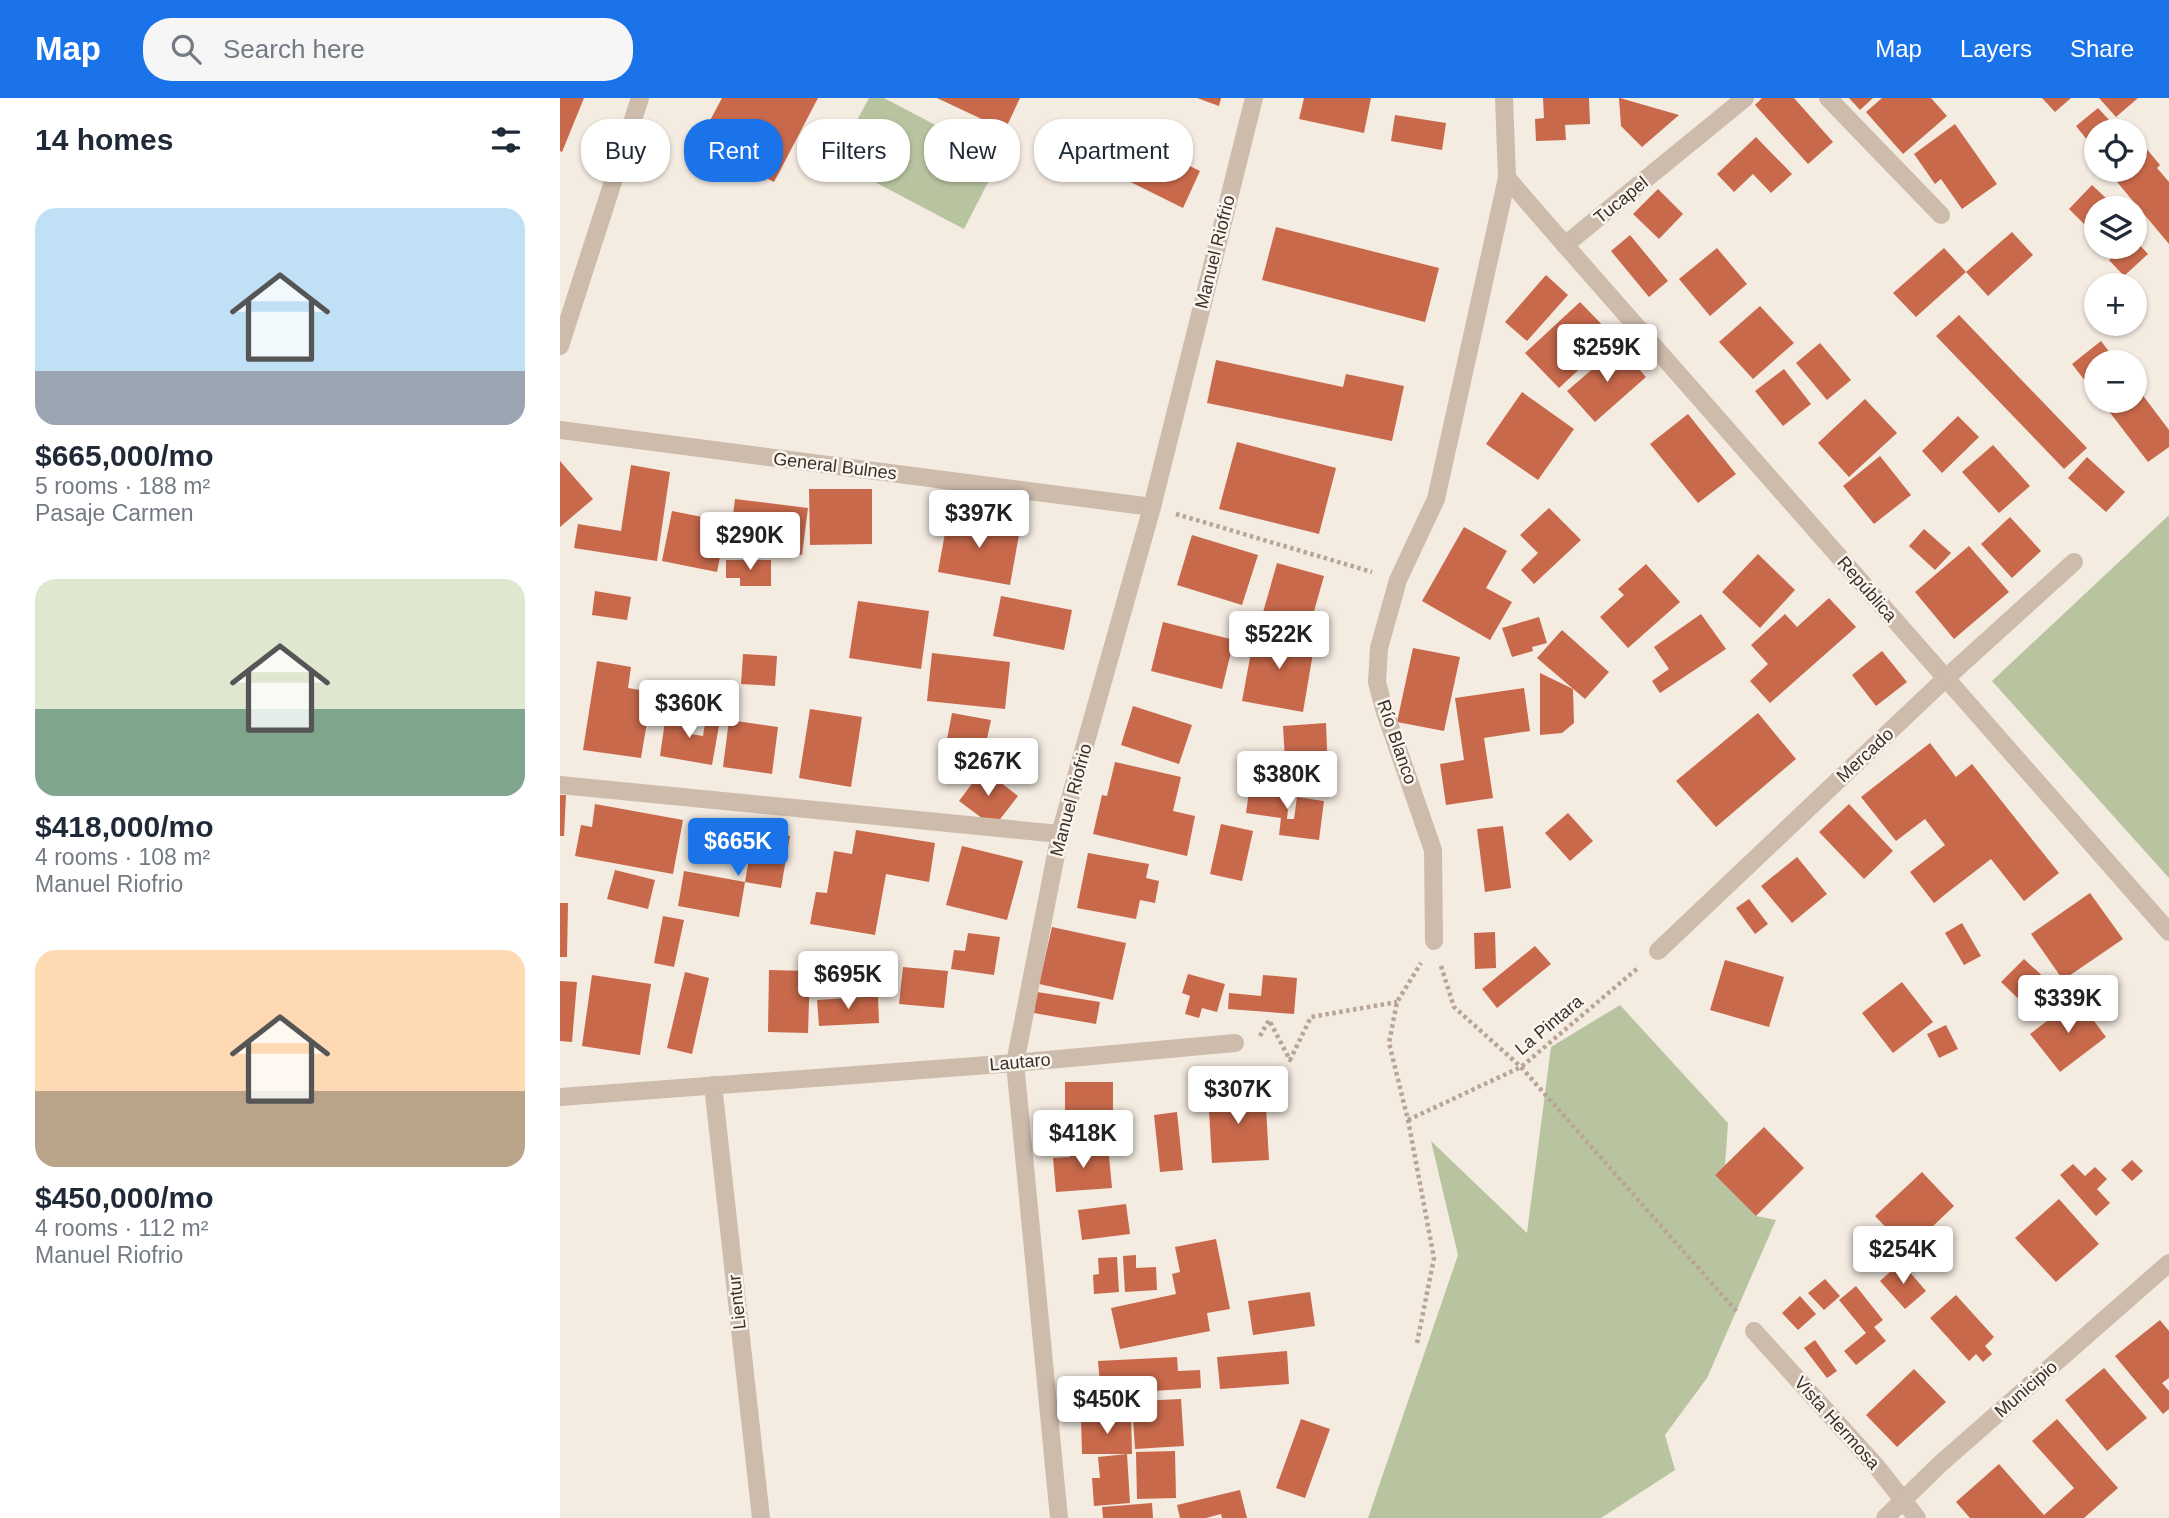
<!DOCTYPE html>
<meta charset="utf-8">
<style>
:root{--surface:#fff;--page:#f6f6f7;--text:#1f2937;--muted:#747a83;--accent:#1a73e8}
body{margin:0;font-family:Helvetica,sans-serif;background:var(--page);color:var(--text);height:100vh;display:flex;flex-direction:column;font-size:26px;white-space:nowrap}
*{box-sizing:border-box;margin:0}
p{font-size:23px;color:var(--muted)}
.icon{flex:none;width:38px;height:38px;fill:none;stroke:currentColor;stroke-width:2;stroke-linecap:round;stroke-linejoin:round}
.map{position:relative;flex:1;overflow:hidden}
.side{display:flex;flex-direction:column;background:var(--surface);width:560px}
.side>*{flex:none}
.guide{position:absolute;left:21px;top:21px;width:665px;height:63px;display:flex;gap:14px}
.buttons{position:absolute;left:1524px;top:21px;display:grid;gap:14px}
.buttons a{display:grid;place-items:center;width:63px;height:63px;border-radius:50%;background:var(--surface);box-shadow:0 2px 5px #0004;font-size:35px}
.price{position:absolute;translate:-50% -60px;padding:0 16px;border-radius:7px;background:#fff;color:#222;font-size:23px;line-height:46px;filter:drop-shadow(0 2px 4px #0008)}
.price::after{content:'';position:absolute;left:50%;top:42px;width:21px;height:16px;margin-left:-10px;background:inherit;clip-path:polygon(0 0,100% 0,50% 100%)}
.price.selected{background:var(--accent);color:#fff}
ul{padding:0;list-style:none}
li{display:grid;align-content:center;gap:14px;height:371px;padding:0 35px}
li span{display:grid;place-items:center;height:217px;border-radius:21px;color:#555}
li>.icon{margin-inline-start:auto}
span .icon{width:126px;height:126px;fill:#fffc;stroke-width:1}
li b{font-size:30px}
h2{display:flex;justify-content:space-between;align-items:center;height:84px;padding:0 35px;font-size:30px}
.chip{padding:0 24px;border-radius:28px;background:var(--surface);box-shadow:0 2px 5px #0004;font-size:24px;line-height:63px}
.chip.selected{background:var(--accent);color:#fff}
header{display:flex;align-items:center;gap:42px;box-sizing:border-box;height:98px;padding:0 35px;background:var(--accent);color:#fff}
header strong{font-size:33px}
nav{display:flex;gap:38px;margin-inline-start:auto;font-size:24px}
.search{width:490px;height:63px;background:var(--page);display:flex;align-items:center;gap:18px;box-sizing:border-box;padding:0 24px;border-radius:28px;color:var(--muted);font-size:26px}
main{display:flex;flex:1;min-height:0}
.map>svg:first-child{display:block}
</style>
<header>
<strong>Map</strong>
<div class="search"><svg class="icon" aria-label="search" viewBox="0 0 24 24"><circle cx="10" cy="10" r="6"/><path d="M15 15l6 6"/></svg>Search here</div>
<nav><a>Map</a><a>Layers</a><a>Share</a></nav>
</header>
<main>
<section class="side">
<h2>14 homes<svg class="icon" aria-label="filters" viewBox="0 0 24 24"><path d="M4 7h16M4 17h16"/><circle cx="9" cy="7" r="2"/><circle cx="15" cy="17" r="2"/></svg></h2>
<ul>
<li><span style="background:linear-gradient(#bfe0f5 75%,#9aa5b1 0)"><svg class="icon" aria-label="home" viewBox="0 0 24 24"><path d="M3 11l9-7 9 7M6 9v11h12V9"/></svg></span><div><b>$665,000/mo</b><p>5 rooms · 188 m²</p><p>Pasaje Carmen</p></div></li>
<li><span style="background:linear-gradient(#dfe7d0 60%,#7fa58c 0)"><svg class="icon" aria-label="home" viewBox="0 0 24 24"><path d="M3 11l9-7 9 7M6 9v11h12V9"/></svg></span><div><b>$418,000/mo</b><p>4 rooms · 108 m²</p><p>Manuel Riofrio</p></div></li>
<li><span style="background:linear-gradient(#ffd9b3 65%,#b9a48a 0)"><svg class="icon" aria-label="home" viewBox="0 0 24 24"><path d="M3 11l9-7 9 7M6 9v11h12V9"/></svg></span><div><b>$450,000/mo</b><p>4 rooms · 112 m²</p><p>Manuel Riofrio</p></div></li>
</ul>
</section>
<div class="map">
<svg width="1609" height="1420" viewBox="0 0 1609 1420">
<rect width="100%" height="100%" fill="#f4ebe1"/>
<g fill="#b8c4a0">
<path d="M 309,0 L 324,0 L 440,61 L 404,131 L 275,63 Z"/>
<path d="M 1609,417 L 1609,780 L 1432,583 Z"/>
<path d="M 1060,907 L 1168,1025 L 1165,1067 L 1155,1077 L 1196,1118 L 1216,1122 L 1147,1280 L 1105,1337 L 1115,1372 L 1041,1420 L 808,1420 L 898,1157 L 871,1043 L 967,1135 L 991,949 Z"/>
</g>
<g fill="#c8694b">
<path d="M 0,0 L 24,0 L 2,54 L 0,53 Z"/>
<path d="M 162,0 L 258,0 L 214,84 L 138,45 Z"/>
<path d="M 377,0 L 460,0 L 445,32 Z"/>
<path d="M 637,0 L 661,0 L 659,8 Z"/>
<path d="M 744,0 L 811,0 L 804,35 L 739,21 Z"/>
<path d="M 983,0 L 1029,0 L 1030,26 L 1005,27 L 1006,42 L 976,43 L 975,21 L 984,20 Z"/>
<path d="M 1059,0 L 1060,0 L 1119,17 L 1082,49 L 1061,28 Z"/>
<path d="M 1202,0 L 1234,0 L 1273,44 L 1248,66 L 1195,7 Z"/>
<path d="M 1289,0 L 1313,0 L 1300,12 Z"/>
<path d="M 1322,0 L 1371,0 L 1387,18 L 1343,56 L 1306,14 Z"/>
<path d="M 1482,0 L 1511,0 L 1495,14 Z"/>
<path d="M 1539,0 L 1578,0 L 1556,19 Z"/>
<path d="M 1538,10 L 1551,24 L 1536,33 L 1528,43 L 1516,28 Z"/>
<path d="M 835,17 L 886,25 L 882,52 L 831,43 Z"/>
<path d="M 534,21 L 640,73 L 623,110 L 516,57 Z"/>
<path d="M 1566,25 L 1572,33 L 1556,33 Z"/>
<path d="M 1395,26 L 1437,86 L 1402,111 L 1381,81 L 1375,86 L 1354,56 Z"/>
<path d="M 1575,37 L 1600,67 L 1597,70 L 1609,84 L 1609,146 L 1547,72 L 1575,72 Z"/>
<path d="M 1196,39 L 1232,76 L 1211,95 L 1193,76 L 1174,94 L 1157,76 Z"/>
<path d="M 1532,87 L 1547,101 L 1524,126 L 1509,111 Z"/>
<path d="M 1098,91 L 1123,116 L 1099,141 L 1073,116 Z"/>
<path d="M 716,129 L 879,170 L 865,224 L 702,182 Z"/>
<path d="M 1452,134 L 1473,157 L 1428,198 L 1406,174 Z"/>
<path d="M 1070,137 L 1108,183 L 1089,199 L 1051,153 Z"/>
<path d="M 1575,142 L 1588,156 L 1564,178 L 1549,162 L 1563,149 L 1575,149 Z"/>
<path d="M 1157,150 L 1187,186 L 1150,218 L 1119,181 Z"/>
<path d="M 1384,150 L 1406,174 L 1356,219 L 1333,195 Z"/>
<path d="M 986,177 L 1008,197 L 967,243 L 945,224 Z"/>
<path d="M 1020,204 L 1054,239 L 999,290 L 965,255 Z"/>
<path d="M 1200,208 L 1234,245 L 1193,281 L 1159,244 Z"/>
<path d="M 1399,217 L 1527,350 L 1504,371 L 1376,238 Z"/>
<path d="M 1541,243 L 1557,264 L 1536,264 L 1536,297 L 1512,266 Z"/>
<path d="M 1260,245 L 1291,282 L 1267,302 L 1236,265 Z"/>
<path d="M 1059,248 L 1086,279 L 1035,324 L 1007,293 Z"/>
<path d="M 656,262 L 783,289 L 786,276 L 844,288 L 832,343 L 647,305 Z"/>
<path d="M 1224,271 L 1251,306 L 1223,328 L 1195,293 Z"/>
<path d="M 1575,287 L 1609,332 L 1609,349 L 1588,364 L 1541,303 L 1575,303 Z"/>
<path d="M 962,294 L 1014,331 L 978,382 L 926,346 Z"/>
<path d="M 1305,301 L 1337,335 L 1289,379 L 1258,345 Z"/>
<path d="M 1128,316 L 1176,376 L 1138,405 L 1090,346 Z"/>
<path d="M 1398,318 L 1419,339 L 1382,375 L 1362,353 Z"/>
<path d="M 677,344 L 776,370 L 759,436 L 659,411 Z"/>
<path d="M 1433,347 L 1470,388 L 1439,415 L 1402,374 Z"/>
<path d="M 1320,358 L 1351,397 L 1314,426 L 1283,388 Z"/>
<path d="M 1527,359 L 1565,394 L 1546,414 L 1508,380 Z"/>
<path d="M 0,363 L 33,401 L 0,429 Z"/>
<path d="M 71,367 L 110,374 L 97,463 L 14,450 L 18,426 L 61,433 Z"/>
<path d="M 249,391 L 312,391 L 312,446 L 250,447 Z"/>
<path d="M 175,401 L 248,410 L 242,457 L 169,449 Z"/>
<path d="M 989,410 L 1021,442 L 974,486 L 961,472 L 978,455 L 960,437 Z"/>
<path d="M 112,413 L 167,424 L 157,474 L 102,463 Z"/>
<path d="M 388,418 L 460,431 L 450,487 L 378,474 Z"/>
<path d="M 1450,419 L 1481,453 L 1452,480 L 1421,446 Z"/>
<path d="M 904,429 L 947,453 L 926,490 L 952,504 L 930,542 L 862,503 Z"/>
<path d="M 1364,431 L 1391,455 L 1375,472 L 1349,448 Z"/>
<path d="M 632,437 L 698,457 L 682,507 L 617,487 Z"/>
<path d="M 1409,448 L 1449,494 L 1394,541 L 1355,494 Z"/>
<path d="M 1198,456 L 1235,492 L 1200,530 L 1162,494 Z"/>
<path d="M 166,462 L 211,462 L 211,488 L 180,488 L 180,480 L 166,480 Z"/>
<path d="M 717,465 L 764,478 L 749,531 L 702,518 Z"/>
<path d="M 1086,466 L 1120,504 L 1068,550 L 1040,519 L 1064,497 L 1058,491 Z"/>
<path d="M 35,493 L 71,499 L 67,522 L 32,517 Z"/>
<path d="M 441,498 L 512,512 L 504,552 L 433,538 Z"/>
<path d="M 1269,500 L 1296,529 L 1210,605 L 1190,583 L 1208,566 L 1191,547 L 1225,516 L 1237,529 Z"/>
<path d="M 298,503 L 369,513 L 361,571 L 289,560 Z"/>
<path d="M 1141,516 L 1166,551 L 1100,595 L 1092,583 L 1109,571 L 1094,549 Z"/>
<path d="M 979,519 L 987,545 L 972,549 L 973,553 L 952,559 L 942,530 Z"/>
<path d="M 603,524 L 674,542 L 662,591 L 591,573 Z"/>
<path d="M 1002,532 L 1049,574 L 1025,601 L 977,560 Z"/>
<path d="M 695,533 L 755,543 L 743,614 L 682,603 Z"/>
<path d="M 853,550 L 900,559 L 884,633 L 837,624 Z"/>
<path d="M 1322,553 L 1347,584 L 1316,608 L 1292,577 Z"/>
<path d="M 372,555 L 450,564 L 445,611 L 367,603 Z"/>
<path d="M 183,556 L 217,558 L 215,588 L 181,586 Z"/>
<path d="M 37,563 L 71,569 L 68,590 L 92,594 L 81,660 L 23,652 Z"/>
<path d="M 980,575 L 1013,591 L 1014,625 L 1002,635 L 980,637 Z"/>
<path d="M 964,590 L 970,633 L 924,640 L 933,700 L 886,707 L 880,666 L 904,662 L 895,600 Z"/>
<path d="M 573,608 L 632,627 L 619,666 L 561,647 Z"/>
<path d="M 250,611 L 302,619 L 291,689 L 239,680 Z"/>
<path d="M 392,615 L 431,622 L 427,641 L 442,644 L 438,667 L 384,657 Z"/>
<path d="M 1198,615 L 1236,661 L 1156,729 L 1116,683 Z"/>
<path d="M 106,616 L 133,621 L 131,636 L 143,638 L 146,619 L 160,622 L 152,667 L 100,658 Z"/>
<path d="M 169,622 L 218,629 L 212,676 L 163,669 Z"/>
<path d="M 766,625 L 768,676 L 726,679 L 723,628 Z"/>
<path d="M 1370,645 L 1396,679 L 1412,666 L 1499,775 L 1464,803 L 1431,761 L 1374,805 L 1350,774 L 1385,747 L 1365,721 L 1336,743 L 1301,699 Z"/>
<path d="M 555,664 L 621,679 L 613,713 L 635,718 L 627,758 L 533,736 L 542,697 L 547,698 Z"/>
<path d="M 423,671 L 458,698 L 434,729 L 399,703 Z"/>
<path d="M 690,687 L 730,692 L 727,721 L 734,721 L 737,699 L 764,703 L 759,742 L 719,737 L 721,720 L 686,715 Z"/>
<path d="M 0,697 L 6,697 L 4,738 L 0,738 Z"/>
<path d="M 35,706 L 123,722 L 113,776 L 15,758 L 21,727 L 32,729 Z"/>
<path d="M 1289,706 L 1333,753 L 1304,781 L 1259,734 Z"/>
<path d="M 1008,715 L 1033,743 L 1010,763 L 985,735 Z"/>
<path d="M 661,726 L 693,733 L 682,783 L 650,776 Z"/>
<path d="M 943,728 L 951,790 L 925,794 L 917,731 Z"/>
<path d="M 194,732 L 230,738 L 221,790 L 185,784 L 179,819 L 118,808 L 124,773 L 185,784 Z"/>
<path d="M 296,732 L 375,745 L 369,784 L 326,776 L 315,837 L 250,826 L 256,794 L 267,795 L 274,753 L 292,756 Z"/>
<path d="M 402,748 L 463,763 L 447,822 L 386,807 Z"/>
<path d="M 528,755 L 589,766 L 586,780 L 599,783 L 595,805 L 580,802 L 576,821 L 517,810 Z"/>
<path d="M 1237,759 L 1267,796 L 1232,825 L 1201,788 Z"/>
<path d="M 55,772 L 95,782 L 88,811 L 47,801 Z"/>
<path d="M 1530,795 L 1563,841 L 1503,882 L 1471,836 Z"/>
<path d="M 1189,801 L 1208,826 L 1195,836 L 1176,810 Z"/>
<path d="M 0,805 L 8,805 L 7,859 L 0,859 Z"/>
<path d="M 103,818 L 124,822 L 114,869 L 94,865 Z"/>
<path d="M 1402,825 L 1421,858 L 1404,867 L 1385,835 Z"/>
<path d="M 492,829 L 566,845 L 553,902 L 479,886 Z"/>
<path d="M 935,834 L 936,870 L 915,871 L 914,835 Z"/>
<path d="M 408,835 L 440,839 L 434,877 L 391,871 L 394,852 L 405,853 Z"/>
<path d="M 975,848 L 991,866 L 937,910 L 922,891 Z"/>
<path d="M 1464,861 L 1489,884 L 1466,908 L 1441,884 Z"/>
<path d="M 1165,862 L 1224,879 L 1209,929 L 1150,912 Z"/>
<path d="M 343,869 L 388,873 L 384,910 L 339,906 Z"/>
<path d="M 209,872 L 250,873 L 248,935 L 208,934 Z"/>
<path d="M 125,874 L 149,880 L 132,956 L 107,950 Z"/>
<path d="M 628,876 L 665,886 L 657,914 L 642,910 L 639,920 L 625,916 L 630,898 L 622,895 Z"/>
<path d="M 32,877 L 91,886 L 80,957 L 22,948 Z"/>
<path d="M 703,877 L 737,880 L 734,916 L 668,911 L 669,895 L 701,898 Z"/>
<path d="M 0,883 L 17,884 L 12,944 L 0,943 Z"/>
<path d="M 1342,884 L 1373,924 L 1333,955 L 1302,915 Z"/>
<path d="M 477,894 L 540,904 L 536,926 L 474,915 Z"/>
<path d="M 318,898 L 319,925 L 259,928 L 257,902 Z"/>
<path d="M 1517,900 L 1546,939 L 1500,974 L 1470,936 Z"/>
<path d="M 1386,927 L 1398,951 L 1379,960 L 1367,936 Z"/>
<rect x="505" y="984" width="48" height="47"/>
<path d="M 705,992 L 709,1062 L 652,1065 L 648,995 Z"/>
<path d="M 617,1014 L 623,1072 L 600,1074 L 594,1017 Z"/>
<path d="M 1204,1029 L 1244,1070 L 1196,1118 L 1155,1077 Z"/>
<path d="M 548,1048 L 552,1090 L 496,1094 L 493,1060 L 510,1059 L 510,1051 Z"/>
<path d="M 1572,1062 L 1583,1073 L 1572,1083 L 1561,1072 Z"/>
<path d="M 1513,1066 L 1525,1078 L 1535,1069 L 1547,1081 L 1537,1091 L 1550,1105 L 1536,1118 L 1500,1077 Z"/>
<path d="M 1362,1074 L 1394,1108 L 1348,1152 L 1315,1118 Z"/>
<path d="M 1499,1101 L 1539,1146 L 1496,1184 L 1455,1140 Z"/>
<path d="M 566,1106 L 570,1136 L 522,1142 L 518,1112 Z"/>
<path d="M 656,1141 L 670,1211 L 647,1215 L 650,1233 L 560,1251 L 551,1210 L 616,1196 L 612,1176 L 620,1174 L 615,1149 Z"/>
<path d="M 576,1157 L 576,1170 L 596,1169 L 597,1192 L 565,1194 L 563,1158 Z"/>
<path d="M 557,1159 L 559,1194 L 534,1196 L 533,1177 L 539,1176 L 538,1160 Z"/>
<path d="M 1341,1164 L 1366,1193 L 1345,1211 L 1320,1183 Z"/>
<path d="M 1265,1181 L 1280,1198 L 1264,1212 L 1248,1195 Z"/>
<path d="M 1296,1188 L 1323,1222 L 1314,1229 L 1326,1243 L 1296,1267 L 1284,1253 L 1306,1235 L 1279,1202 Z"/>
<path d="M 750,1194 L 755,1228 L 693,1237 L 688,1203 Z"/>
<path d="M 1396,1197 L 1434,1239 L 1425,1248 L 1432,1256 L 1423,1264 L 1416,1256 L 1409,1263 L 1370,1220 Z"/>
<path d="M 1240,1198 L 1256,1216 L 1238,1232 L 1222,1215 Z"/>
<path d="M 1600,1222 L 1609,1233 L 1609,1280 L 1602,1285 L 1609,1293 L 1609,1311 L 1603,1316 L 1555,1258 Z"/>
<path d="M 1255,1242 L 1277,1273 L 1267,1280 L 1244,1250 Z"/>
<path d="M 727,1253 L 729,1286 L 660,1291 L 657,1259 Z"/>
<path d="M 617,1259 L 618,1273 L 640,1272 L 641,1290 L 576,1294 L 577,1303 L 621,1301 L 624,1348 L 575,1351 L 572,1304 L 531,1306 L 530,1286 L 540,1286 L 538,1263 Z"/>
<path d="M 1544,1270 L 1587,1320 L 1547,1353 L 1505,1302 Z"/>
<path d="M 1354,1271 L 1386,1304 L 1337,1349 L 1306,1317 Z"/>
<path d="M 555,1316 L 571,1316 L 572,1356 L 522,1356 L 521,1321 L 555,1321 Z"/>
<path d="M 741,1321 L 770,1331 L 745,1400 L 716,1390 Z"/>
<path d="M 1497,1321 L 1558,1390 L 1524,1420 L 1410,1420 L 1396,1404 L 1439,1366 L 1484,1417 L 1514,1390 L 1472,1343 Z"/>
<path d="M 615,1353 L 616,1400 L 577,1401 L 576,1354 Z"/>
<path d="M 567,1356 L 570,1405 L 534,1408 L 532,1380 L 540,1380 L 538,1359 Z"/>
<path d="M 680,1392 L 687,1420 L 662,1420 L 661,1416 L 646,1420 L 620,1420 L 617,1407 Z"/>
<path d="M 592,1405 L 593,1420 L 543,1420 L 542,1409 Z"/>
</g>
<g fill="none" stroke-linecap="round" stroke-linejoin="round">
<g stroke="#b9a596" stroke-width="4.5" stroke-dasharray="3.5 3.5" stroke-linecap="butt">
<path d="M 616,416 L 812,474"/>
<path d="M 881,868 L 894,909 L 961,969 L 1177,1214"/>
<path d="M 700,938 L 709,922 L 730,962 L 751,919 L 837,904"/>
<path d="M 848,1022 L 961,969 L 1079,869"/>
<path d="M 857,1245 L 874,1160 L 848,1022 L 829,945 L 837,904 L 861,865"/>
</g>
<g stroke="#cdbbac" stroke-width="18">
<path d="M 1268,0 L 1381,117"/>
<path d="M 947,80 L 1005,147 L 1185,0"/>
<path d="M 1005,147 L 1609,834"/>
<path d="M 0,248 L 80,0"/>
<path d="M 0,332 L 592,409"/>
<path d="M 0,687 L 500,736"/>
<path d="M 874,843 L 873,752 L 824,611 L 817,584 L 819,550 L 838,482 L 876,401 L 947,80 L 944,0"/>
<path d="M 1098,853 L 1386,580 L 1514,464"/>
<path d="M 153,987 L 201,1420"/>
<path d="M 0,999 L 455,965 L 675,945"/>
<path d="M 1194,1233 L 1317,1369 L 1357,1420"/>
<path d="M 499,1420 L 455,965 L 500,736 L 592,409 L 694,0"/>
<path d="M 1325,1420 L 1379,1367 L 1609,1165"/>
</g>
</g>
<g text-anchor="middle" stroke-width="5" stroke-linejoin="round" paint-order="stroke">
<g font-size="18" fill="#3b302b" stroke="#fbf5ee">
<text transform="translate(1061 102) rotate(-39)" y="6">Tucapel</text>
<text transform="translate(655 154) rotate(-76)" y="6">Manuel Riofrio</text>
<text transform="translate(275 368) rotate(7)" y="6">General Bulnes</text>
<text transform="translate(1307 491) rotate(49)" y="6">República</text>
<text transform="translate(837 644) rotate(71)" y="6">Río Blanco</text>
<text transform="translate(1305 657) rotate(-43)" y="6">Mercado</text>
<text transform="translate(511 702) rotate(-75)" y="6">Manuel Riofrio</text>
<text transform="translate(989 927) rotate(-40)" y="6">La Pintara</text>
<text transform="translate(460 964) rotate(-5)" y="6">Lautaro</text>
<text transform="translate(177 1204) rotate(-96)" y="6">Lientur</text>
<text transform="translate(1466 1291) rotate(-41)" y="6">Municipio</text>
<text transform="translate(1277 1325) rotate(48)" y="6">Vista Hermosa</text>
</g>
</g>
</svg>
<div class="buttons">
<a><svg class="icon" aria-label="locate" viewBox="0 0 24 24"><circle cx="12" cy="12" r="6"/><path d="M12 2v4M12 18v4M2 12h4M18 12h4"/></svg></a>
<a><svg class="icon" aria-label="layers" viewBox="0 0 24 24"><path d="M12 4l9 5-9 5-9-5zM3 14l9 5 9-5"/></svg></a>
<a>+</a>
<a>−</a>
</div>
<b class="price" style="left:1047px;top:286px">$259K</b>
<b class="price" style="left:419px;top:452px">$397K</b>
<b class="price" style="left:190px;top:474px">$290K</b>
<b class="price" style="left:719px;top:573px">$522K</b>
<b class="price" style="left:129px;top:642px">$360K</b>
<b class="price" style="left:428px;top:700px">$267K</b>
<b class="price" style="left:727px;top:713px">$380K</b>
<b class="price selected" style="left:178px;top:780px">$665K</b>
<b class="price" style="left:288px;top:913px">$695K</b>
<b class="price" style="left:1508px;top:937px">$339K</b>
<b class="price" style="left:678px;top:1028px">$307K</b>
<b class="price" style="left:523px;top:1072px">$418K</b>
<b class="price" style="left:1343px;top:1188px">$254K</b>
<b class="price" style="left:547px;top:1338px">$450K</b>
<div class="guide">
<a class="chip">Buy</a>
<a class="chip selected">Rent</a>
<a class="chip">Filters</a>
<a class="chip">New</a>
<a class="chip">Apartment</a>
</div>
</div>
</main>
